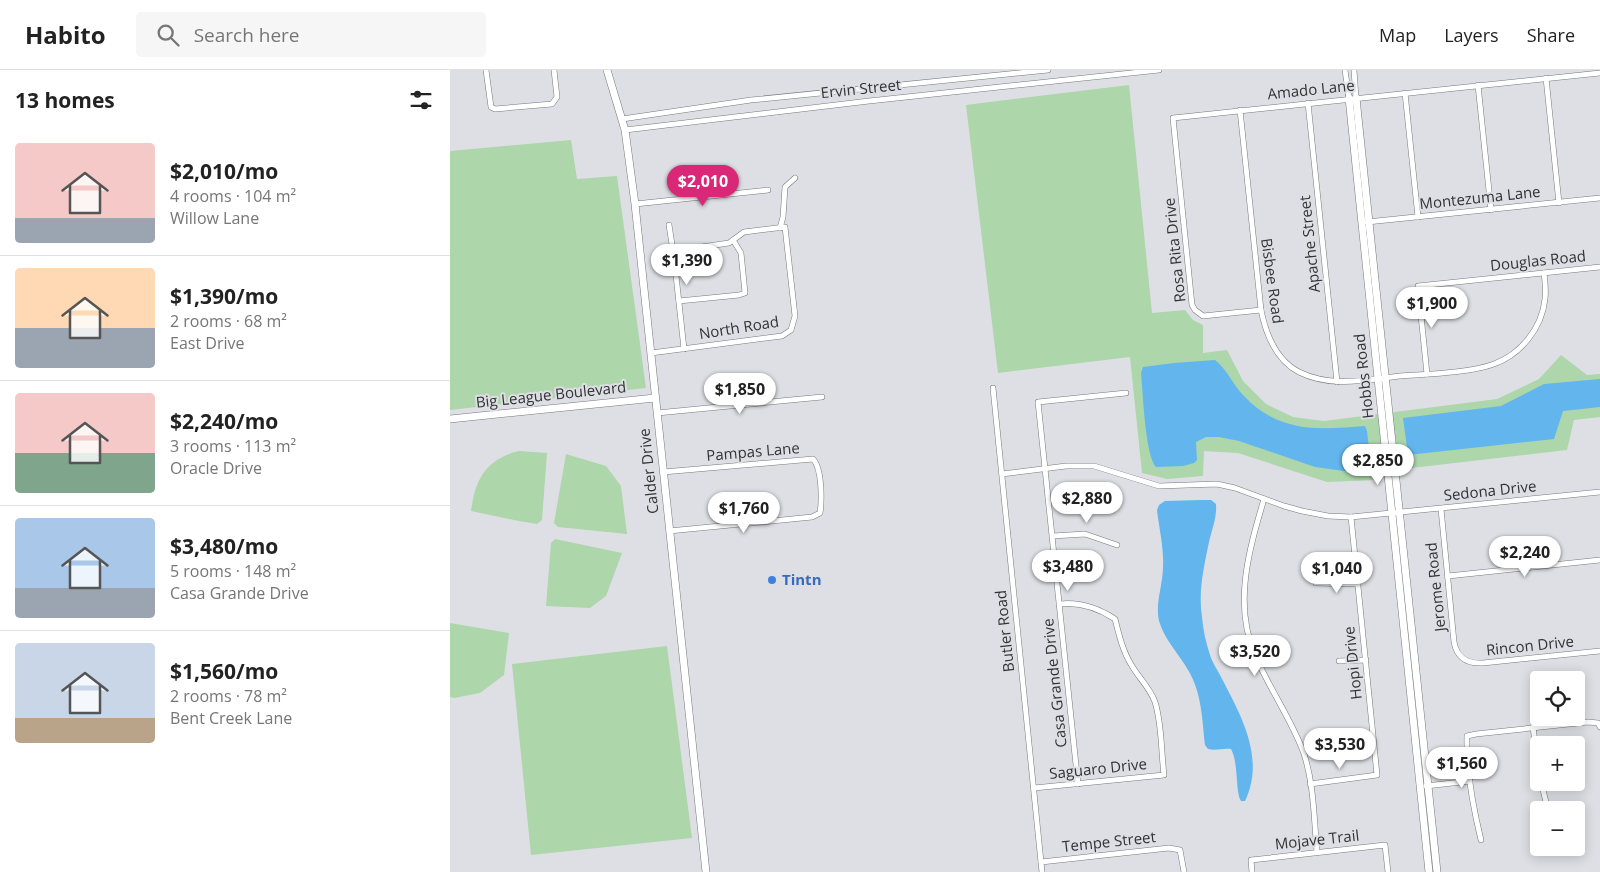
<!DOCTYPE html>
<meta charset="utf-8">
<style>
:root{--surface:#fff;--page:#f6f6f6;--text:#222;--muted:#767676;--line:#e0e0e0;--accent:#db2777}
body{margin:0;font-family:"Open Sans",sans-serif;background:var(--page);color:var(--text);height:100vh;display:flex;flex-direction:column;font-size:19px;white-space:nowrap}
*{box-sizing:border-box;margin:0}
p{font-size:16px;color:var(--muted)}
.icon{flex:none;width:28px;height:28px;fill:none;stroke:currentColor;stroke-width:2;stroke-linecap:round;stroke-linejoin:round}
.map{position:relative;flex:1;overflow:hidden}
.sheet{display:flex;flex-direction:column;background:var(--surface);width:450px}
.sheet>*{flex:none}
.controls{position:absolute;left:1080px;top:601px;display:grid;gap:10px}
.controls a{display:grid;place-items:center;width:55px;height:55px;border-radius:5px;background:var(--surface);box-shadow:0 2px 12px #0003;font-size:25px}
.price{position:absolute;translate:-50% -42px;padding:0 11px;border-radius:18px;background:#fff;color:#222;font-size:16px;line-height:32px;filter:drop-shadow(0 1px 2px #0008)}
.price::after{content:'';position:absolute;left:50%;top:30px;width:15px;height:11px;margin-left:-8px;background:inherit;clip-path:polygon(0 0,100% 0,50% 100%)}
.price.active{background:var(--accent);color:#fff}
ul{padding:0;list-style:none}
li{display:flex;align-items:center;gap:15px;height:125px;padding:0 15px}
li+li{border-top:1px solid var(--line)}
li span{display:grid;place-items:center;flex:none;width:140px;height:100px;border-radius:5px;color:#555}
li>.icon{margin-inline-start:auto}
span .icon{width:60px;height:60px;fill:#fffc;stroke-width:1}
li b{font-size:21px}
h2{display:flex;justify-content:space-between;align-items:center;height:60px;padding:0 15px;font-size:21px}
header{display:flex;align-items:center;gap:30px;box-sizing:border-box;height:70px;padding:0 25px;background:var(--surface);border-bottom:1px solid var(--line)}
header strong{font-size:24px}
nav{display:flex;gap:28px;margin-inline-start:auto;font-size:18px}
.search{width:350px;height:45px;background:var(--page);display:flex;align-items:center;gap:12px;box-sizing:border-box;padding:0 18px;border-radius:5px;color:var(--muted);font-size:19px}
main{display:flex;flex:1;min-height:0}
.map>svg:first-child{display:block}
</style>
<header>
<strong>Habito</strong>
<div class="search"><svg class="icon" aria-label="search" viewBox="0 0 24 24"><circle cx="10" cy="10" r="6"/><path d="M15 15l6 6"/></svg>Search here</div>
<nav><a>Map</a><a>Layers</a><a>Share</a></nav>
</header>
<main>
<section class="sheet">
<h2>13 homes<svg class="icon" aria-label="filters" viewBox="0 0 24 24"><path d="M4 7h16M4 17h16"/><circle cx="9" cy="7" r="2"/><circle cx="15" cy="17" r="2"/></svg></h2>
<ul>
<li><span style="background:linear-gradient(#f6c9c9 75%,#9aa5b1 0)"><svg class="icon" aria-label="home" viewBox="0 0 24 24"><path d="M3 11l9-7 9 7M6 9v11h12V9"/></svg></span><div><b>$2,010/mo</b><p>4 rooms · 104 m²</p><p>Willow Lane</p></div></li>
<li><span style="background:linear-gradient(#ffd9b3 60%,#9aa5b1 0)"><svg class="icon" aria-label="home" viewBox="0 0 24 24"><path d="M3 11l9-7 9 7M6 9v11h12V9"/></svg></span><div><b>$1,390/mo</b><p>2 rooms · 68 m²</p><p>East Drive</p></div></li>
<li><span style="background:linear-gradient(#f6c9c9 60%,#7fa58c 0)"><svg class="icon" aria-label="home" viewBox="0 0 24 24"><path d="M3 11l9-7 9 7M6 9v11h12V9"/></svg></span><div><b>$2,240/mo</b><p>3 rooms · 113 m²</p><p>Oracle Drive</p></div></li>
<li><span style="background:linear-gradient(#a9c7e8 70%,#9aa5b1 0)"><svg class="icon" aria-label="home" viewBox="0 0 24 24"><path d="M3 11l9-7 9 7M6 9v11h12V9"/></svg></span><div><b>$3,480/mo</b><p>5 rooms · 148 m²</p><p>Casa Grande Drive</p></div></li>
<li><span style="background:linear-gradient(#c9d6e8 75%,#b9a48a 0)"><svg class="icon" aria-label="home" viewBox="0 0 24 24"><path d="M3 11l9-7 9 7M6 9v11h12V9"/></svg></span><div><b>$1,560/mo</b><p>2 rooms · 78 m²</p><p>Bent Creek Lane</p></div></li>
</ul>
</section>
<div class="map">
<svg width="1150" height="802" viewBox="0 0 1150 802">
<rect width="100%" height="100%" fill="#dedfe4"/>
<g fill="#add6ab">
<path d="M 679,15 L 702,243 L 735,240 L 743,250 L 753,255 L 753,283 L 777,280 L 793,311 L 816,334 L 843,347 L 874,351 L 1047,329 L 1089,309 L 1111,285 L 1137,305 L 1150,304 L 1150,347 L 1124,350 L 1117,380 L 953,399 L 926,410 L 877,412 L 788,383 L 754,381 L 753,406 L 717,409 L 692,403 L 680,287 L 548,303 L 516,35 Z"/>
<path d="M 121,70 L 127,109 L 167,106 L 196,318 L 0,340 L 0,81 Z"/>
<path d="M 69,381 L 97,383 L 92,450 L 87,454 L 69,451 L 21,441 C 25,409 36,389 69,381 Z"/>
<path d="M 116,384 L 156,396 L 171,416 L 177,464 L 108,457 L 104,453 Z"/>
<path d="M 105,469 L 172,483 L 156,526 L 140,538 L 96,536 L 101,473 Z"/>
<path d="M 0,553 L 59,563 L 54,605 L 30,623 L 4,628 L 0,627 Z"/>
<path d="M 217,576 L 242,768 L 81,785 L 62,594 Z"/>
</g>
<g fill="#62b6ed">
<path d="M 765,290 C 777,299 783,315 794,326 C 829,363 868,360 915,356 L 917,361 L 920,387 L 918,396 L 913,401 L 894,401 L 865,397 L 789,371 L 769,367 L 756,367 L 746,372 L 747,390 L 744,393 L 733,396 L 706,397 C 695,385 693,322 691,303 L 693,297 L 724,293 Z"/>
<path d="M 1150,309 L 1150,337 L 1113,341 L 1104,369 L 958,385 L 953,348 L 1051,336 L 1094,314 Z"/>
<path d="M 750,430 L 761,430 L 766,434 C 767,448 762,459 759,472 C 754,496 748,522 752,547 C 753,560 756,573 760,585 C 762,592 767,599 770,605 C 790,644 816,687 795,731 L 791,731 C 785,722 789,694 781,679 C 773,678 766,681 758,679 L 755,675 C 752,649 752,623 738,600 C 729,584 714,569 709,551 C 705,534 713,514 713,497 C 714,478 709,458 707,440 L 709,435 L 715,431 Z"/>
</g>
<g fill="none" stroke-linecap="round" stroke-linejoin="round">
<g stroke="#77787d" stroke-width="6">
<g id="street">
<path d="M 36,0 L 41,37 L 45,39 L 102,34 L 107,27 L 104,0"/>
<path d="M 895,0 L 899,28"/>
<path d="M 904,0 L 906,28"/>
<path d="M 1096,8 L 1109,133"/>
<path d="M 1028,15 L 1041,140"/>
<path d="M 955,23 L 968,147"/>
<path d="M 858,33 L 887,312"/>
<path d="M 790,40 L 811,240 C 816,265 826,290 849,302 C 881,318 916,310 950,306 C 976,304 1020,303 1044,294 C 1071,284 1092,258 1095,229 C 1096,221 1095,211 1094,203"/>
<path d="M 172,49 L 301,30 L 598,0"/>
<path d="M 175,60 L 419,31 L 709,0"/>
<path d="M 185,134 L 318,120"/>
<path d="M 917,152 L 1150,128"/>
<path d="M 219,155 L 224,187 L 234,279"/>
<path d="M 330,158 L 333,147 L 335,117 L 345,108"/>
<path d="M 229,231 L 289,225 L 295,223 L 291,183 L 283,170"/>
<path d="M 811,240 L 753,246 L 745,240 L 742,235 L 723,48 L 1150,3"/>
<path d="M 201,283 L 332,266 L 341,260 L 345,246 L 335,157 L 294,162 L 279,173 L 224,181 L 224,187"/>
<path d="M 977,304 L 968,216 L 1150,197"/>
<path d="M 543,318 L 592,802"/>
<path d="M 207,343 L 372,327"/>
<path d="M 213,402 L 363,389 C 372,398 372,430 370,443 L 362,447 L 219,461"/>
<path d="M 552,404 L 616,396 L 644,396 L 709,416 L 767,414 L 785,418 L 834,436 L 852,441 L 878,446 L 901,447 L 1150,422"/>
<path d="M 814,429 C 799,480 783,534 805,585 C 819,618 840,647 853,681 C 864,712 864,749 867,782"/>
<path d="M 991,439 L 1004,572 C 1007,588 1017,594 1033,593 L 1150,581"/>
<path d="M 603,466 L 635,464 L 667,475"/>
<path d="M 998,506 L 1150,490"/>
<path d="M 866,513 L 908,514"/>
<path d="M 889,591 L 916,590"/>
<path d="M 1083,657 L 1089,703"/>
<path d="M 1091,712 L 1098,740"/>
<path d="M 628,714 L 588,332 L 676,323"/>
<path d="M 860,714 L 927,705 L 901,447"/>
<path d="M 976,716 L 1020,711"/>
<path d="M 584,718 L 714,705 C 711,681 712,654 705,632 C 700,618 689,608 682,596 C 673,582 669,565 665,549 C 648,538 629,532 610,534"/>
<path d="M 1031,770 C 1023,737 1016,700 1017,666 L 1026,664 L 1138,652 L 1148,653 L 1150,657"/>
<path d="M 591,792 L 719,778 L 730,780 L 734,802"/>
<path d="M 802,802 L 801,790 L 935,775 L 938,802"/>
</g>
</g>
<g stroke="#77787d" stroke-width="8">
<g id="secondary">
<path d="M 157,0 L 175,60 L 185,134 L 256,802"/>
<path d="M 899,28 L 979,802"/>
<path d="M 906,28 L 987,802"/>
<path d="M 0,349 L 205,328"/>
</g>
</g>
<use href="#street" stroke="#fff" stroke-width="5"/>
<use href="#secondary" stroke="#fff" stroke-width="7"/>
</g>
<circle fill="#3f7fe0" stroke="#dedfe4" stroke-width="2" cx="322" cy="510" r="5"/>
<g text-anchor="middle" stroke-width="4" stroke-linejoin="round" paint-order="stroke">
<g font-size="15" fill="#333335" stroke="#dedfe4">
<text transform="translate(411 19) rotate(-6)" y="5">Ervin Street</text>
<text transform="translate(861 20) rotate(-6)" y="5">Amado Lane</text>
<text transform="translate(1030 128) rotate(-6)" y="5">Montezuma Lane</text>
<text transform="translate(860 174) rotate(-96)" y="5">Apache Street</text>
<text transform="translate(725 180) rotate(-96)" y="5">Rosa Rita Drive</text>
<text transform="translate(1088 191) rotate(-6)" y="5">Douglas Road</text>
<text transform="translate(822 211) rotate(82)" y="5">Bisbee Road</text>
<text transform="translate(289 258) rotate(-9)" y="5">North Road</text>
<text transform="translate(914 306) rotate(-96)" y="5">Hobbs Road</text>
<text transform="translate(101 325) rotate(-6)" y="5">Big League Boulevard</text>
<text transform="translate(303 382) rotate(-5)" y="5">Pampas Lane</text>
<text transform="translate(199 401) rotate(-96)" y="5">Calder Drive</text>
<text transform="translate(1040 421) rotate(-6)" y="5">Sedona Drive</text>
<text transform="translate(986 517) rotate(-96)" y="5">Jerome Road</text>
<text transform="translate(555 561) rotate(-96)" y="5">Butler Road</text>
<text transform="translate(1080 576) rotate(-6)" y="5">Rincon Drive</text>
<text transform="translate(903 593) rotate(-96)" y="5">Hopi Drive</text>
<text transform="translate(605 613) rotate(-96)" y="5">Casa Grande Drive</text>
<text transform="translate(648 699) rotate(-6)" y="5">Saguaro Drive</text>
<text transform="translate(867 770) rotate(-6)" y="5">Mojave Trail</text>
<text transform="translate(659 772) rotate(-6)" y="5">Tempe Street</text>
</g>
<g font-size="15" font-weight="bold" fill="#366cbe" stroke="#dedfe4" text-anchor="start">
<text x="332" y="515">Tintn</text>
</g>
</g>
</svg>
<div class="controls">
<a><svg class="icon" aria-label="locate" viewBox="0 0 24 24"><circle cx="12" cy="12" r="6"/><path d="M12 2v4M12 18v4M2 12h4M18 12h4"/></svg></a>
<a>+</a>
<a>−</a>
</div>
<b class="price active" style="left:253px;top:137px">$2,010</b>
<b class="price" style="left:237px;top:216px">$1,390</b>
<b class="price" style="left:982px;top:259px">$1,900</b>
<b class="price" style="left:290px;top:345px">$1,850</b>
<b class="price" style="left:928px;top:416px">$2,850</b>
<b class="price" style="left:637px;top:454px">$2,880</b>
<b class="price" style="left:294px;top:464px">$1,760</b>
<b class="price" style="left:1075px;top:508px">$2,240</b>
<b class="price" style="left:618px;top:522px">$3,480</b>
<b class="price" style="left:887px;top:524px">$1,040</b>
<b class="price" style="left:805px;top:607px">$3,520</b>
<b class="price" style="left:890px;top:700px">$3,530</b>
<b class="price" style="left:1012px;top:719px">$1,560</b>
</div>
</main>
